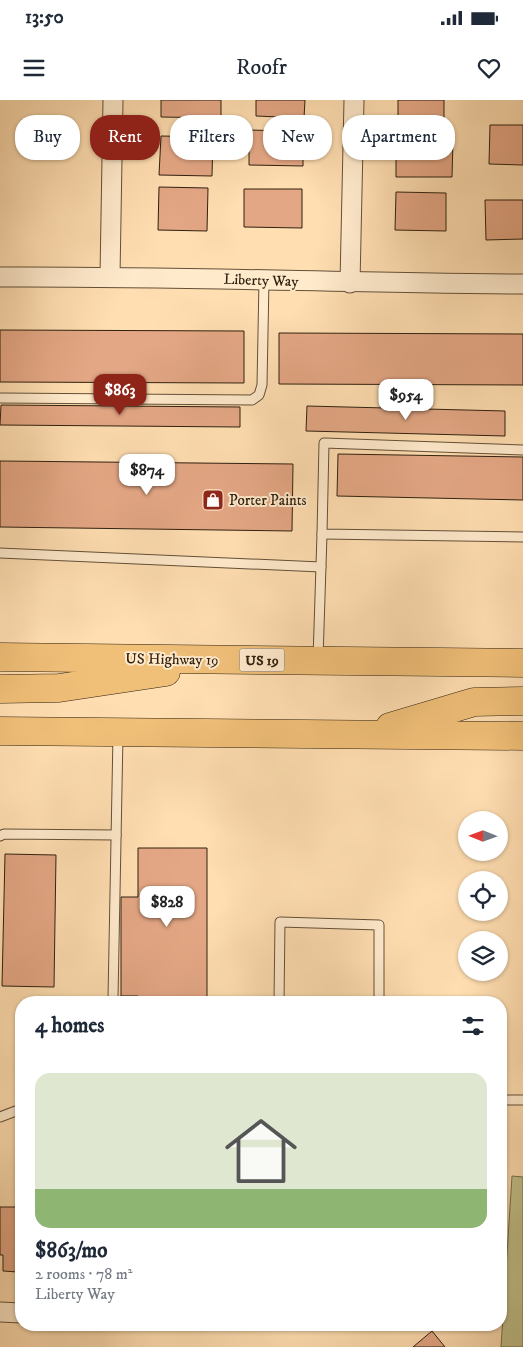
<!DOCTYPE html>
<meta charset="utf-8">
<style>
:root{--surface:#fff;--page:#f6f6f7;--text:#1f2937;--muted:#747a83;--accent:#8f2418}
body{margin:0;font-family:"IM FELL DW Pica",serif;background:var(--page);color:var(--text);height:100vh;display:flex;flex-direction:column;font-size:19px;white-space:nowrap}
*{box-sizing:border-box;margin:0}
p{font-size:16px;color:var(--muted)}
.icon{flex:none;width:28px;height:28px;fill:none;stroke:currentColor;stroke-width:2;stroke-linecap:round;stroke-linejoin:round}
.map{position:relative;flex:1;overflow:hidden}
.sheet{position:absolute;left:15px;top:896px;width:492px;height:335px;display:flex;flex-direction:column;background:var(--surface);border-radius:20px;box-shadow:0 1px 4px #0004}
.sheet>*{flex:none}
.hud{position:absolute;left:15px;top:15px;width:494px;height:45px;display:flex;gap:10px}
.needle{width:32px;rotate:271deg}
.controls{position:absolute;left:458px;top:711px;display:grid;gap:10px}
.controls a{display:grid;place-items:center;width:50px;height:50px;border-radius:50%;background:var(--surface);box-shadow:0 1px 4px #0004;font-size:25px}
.price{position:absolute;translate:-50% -42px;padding:0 11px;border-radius:10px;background:#fff;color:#222;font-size:16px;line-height:32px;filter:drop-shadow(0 1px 2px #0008)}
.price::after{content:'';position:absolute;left:50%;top:30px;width:15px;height:11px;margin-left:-8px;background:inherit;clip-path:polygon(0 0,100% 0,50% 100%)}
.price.current{background:var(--accent);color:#fff}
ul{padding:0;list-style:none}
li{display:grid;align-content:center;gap:10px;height:265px;padding:0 20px}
li span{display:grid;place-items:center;height:155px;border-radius:15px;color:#555}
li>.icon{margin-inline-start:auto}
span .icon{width:90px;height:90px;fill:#fffc;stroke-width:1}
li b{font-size:21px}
h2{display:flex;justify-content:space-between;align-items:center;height:60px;padding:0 20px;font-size:21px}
.pill{padding:0 18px;border-radius:20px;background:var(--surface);box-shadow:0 1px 4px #0004;font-size:18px;line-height:45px}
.pill.current{background:var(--accent);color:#fff}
.status{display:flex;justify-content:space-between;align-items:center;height:35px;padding:0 25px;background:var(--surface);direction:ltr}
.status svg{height:14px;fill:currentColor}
header{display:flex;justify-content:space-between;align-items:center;height:65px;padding:0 20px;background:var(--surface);font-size:22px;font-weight:600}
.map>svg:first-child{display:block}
</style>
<div class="status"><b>13:50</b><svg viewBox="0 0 49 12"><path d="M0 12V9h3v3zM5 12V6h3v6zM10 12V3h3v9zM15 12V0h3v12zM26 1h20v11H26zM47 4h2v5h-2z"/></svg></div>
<header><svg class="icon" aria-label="menu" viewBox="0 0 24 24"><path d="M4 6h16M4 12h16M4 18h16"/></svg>Roofr<svg class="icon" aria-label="heart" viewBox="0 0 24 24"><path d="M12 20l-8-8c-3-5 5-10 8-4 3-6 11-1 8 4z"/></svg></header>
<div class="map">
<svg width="523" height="1247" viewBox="0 0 523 1247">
<rect width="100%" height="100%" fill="#ffdeb1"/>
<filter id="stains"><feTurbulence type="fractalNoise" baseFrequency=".004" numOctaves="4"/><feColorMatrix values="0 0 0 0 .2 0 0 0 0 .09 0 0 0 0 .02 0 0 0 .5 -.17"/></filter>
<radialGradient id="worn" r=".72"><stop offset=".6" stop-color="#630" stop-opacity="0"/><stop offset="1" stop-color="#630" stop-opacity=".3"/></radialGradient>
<path fill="#c1c18b" stroke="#78704d" d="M 512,1076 L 523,1077 L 523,1247 L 501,1247 Z"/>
<g fill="#e4a785" stroke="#2f200f">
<path d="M 161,0 L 221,0 L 221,18 L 161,17 Z"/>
<path d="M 256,0 L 305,0 L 304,18 L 256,16 Z"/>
<path d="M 398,0 L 444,0 L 444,21 L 398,20 Z"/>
<path d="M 490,25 L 523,25 L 523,65 L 489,64 Z"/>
<path d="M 249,30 L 286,31 L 285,48 L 303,48 L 303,66 L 249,65 Z"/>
<path d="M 161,36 L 213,37 L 212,76 L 159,75 Z"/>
<path d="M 396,40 L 453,40 L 452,77 L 396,77 Z"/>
<path d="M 159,87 L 208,88 L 207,131 L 158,130 Z"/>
<path d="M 244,89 L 302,89 L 302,128 L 244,127 Z"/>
<path d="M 396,92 L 446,93 L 446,131 L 395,130 Z"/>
<path d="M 485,100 L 523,100 L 523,139 L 486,140 Z"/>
<path d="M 0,230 L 244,231 L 244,283 L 0,282 Z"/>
<path d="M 279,233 L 523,234 L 523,285 L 279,284 Z"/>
<path d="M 1,305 L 240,307 L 240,327 L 0,325 Z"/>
<path d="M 307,306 L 505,311 L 505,336 L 306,331 Z"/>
<path d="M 338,354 L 523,357 L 523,400 L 337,396 Z"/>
<path d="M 0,361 L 293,364 L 292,431 L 0,427 Z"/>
<path d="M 138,748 L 207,748 L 207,902 L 138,902 L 138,896 L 121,896 L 121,797 L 138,797 Z"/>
<path d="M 5,754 L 56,755 L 54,887 L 2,886 Z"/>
<path d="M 0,1107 L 19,1107 L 18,1172 L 3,1171 L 3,1155 L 0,1155 Z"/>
<path d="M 432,1231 L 445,1247 L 413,1247 Z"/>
</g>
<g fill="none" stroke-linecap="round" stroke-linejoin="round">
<g stroke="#635038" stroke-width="11">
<g id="service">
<path d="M 0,298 L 252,300 L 259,295 L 262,285 L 264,180"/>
<path d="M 523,350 L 324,343 L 322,434 L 523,437"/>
<path d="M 0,453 L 321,467"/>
<path d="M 318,559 L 322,434"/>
<path d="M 0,736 L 4,734 L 116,735"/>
<path d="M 116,902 L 113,898 L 118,635"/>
<path d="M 279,902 L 280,822 L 379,825 L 379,902"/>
<path d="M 501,1000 L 523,1000"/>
<path d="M 0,1017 L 21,1009"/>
</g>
</g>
<g stroke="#635038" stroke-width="21">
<g id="minor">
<path d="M 110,176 L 113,0"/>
<path d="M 0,177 C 174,176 349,183 523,184"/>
<path d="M 350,183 L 354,0"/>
<path d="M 0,1212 L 21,1213"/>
</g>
</g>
<g stroke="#2f200f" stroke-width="29">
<g id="trunk">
<path d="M 0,557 L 523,563"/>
<path d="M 0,589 L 59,588 L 166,572"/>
<path d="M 390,627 L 474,602 L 523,601"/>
<path d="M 0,631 L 523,636"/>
</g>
</g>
<use href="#service" stroke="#ffeacc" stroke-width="9"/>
<use href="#minor" stroke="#ffeacc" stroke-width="19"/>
<use href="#trunk" stroke="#f0bf78" stroke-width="28"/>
</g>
<defs>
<g id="shop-square" transform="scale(1.125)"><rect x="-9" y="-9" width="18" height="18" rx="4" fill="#8f2418" stroke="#ffeacc"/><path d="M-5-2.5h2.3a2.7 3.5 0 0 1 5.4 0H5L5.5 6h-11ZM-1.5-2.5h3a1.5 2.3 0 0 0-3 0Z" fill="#fff"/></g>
</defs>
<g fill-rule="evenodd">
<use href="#shop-square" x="213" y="400"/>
</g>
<g text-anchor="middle" stroke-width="4" stroke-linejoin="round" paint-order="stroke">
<rect fill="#ffeacc" stroke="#6d5d48" stroke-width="1" x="239.5" y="548.5" width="45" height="23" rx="4"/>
<g font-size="14" font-weight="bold" fill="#2f200f">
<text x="262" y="565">US 19</text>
</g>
<g font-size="15" fill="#2f200f" stroke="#ffeacc">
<text transform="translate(261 180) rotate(2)" y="5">Liberty Way</text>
<text transform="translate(172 559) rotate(1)" y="5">US Highway 19</text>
</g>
<g font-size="15" fill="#2f200f" stroke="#ffeacc" text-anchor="start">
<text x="229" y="405">Porter Paints</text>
</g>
</g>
<rect width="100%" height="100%" filter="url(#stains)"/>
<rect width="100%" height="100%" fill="url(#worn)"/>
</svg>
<div class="controls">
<a><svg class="needle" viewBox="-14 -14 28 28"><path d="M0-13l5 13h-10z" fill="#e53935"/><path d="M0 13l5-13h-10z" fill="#747a83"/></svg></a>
<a><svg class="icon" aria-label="locate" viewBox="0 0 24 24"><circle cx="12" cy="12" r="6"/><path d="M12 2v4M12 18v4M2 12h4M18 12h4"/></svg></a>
<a><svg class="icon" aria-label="layers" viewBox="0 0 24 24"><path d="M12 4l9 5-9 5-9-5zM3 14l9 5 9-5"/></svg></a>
</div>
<b class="price current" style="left:120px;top:316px">$863</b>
<b class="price" style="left:406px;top:321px">$954</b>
<b class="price" style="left:147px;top:396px">$874</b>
<b class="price" style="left:167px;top:828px">$828</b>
<div class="hud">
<a class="pill">Buy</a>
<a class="pill current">Rent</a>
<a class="pill">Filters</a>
<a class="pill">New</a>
<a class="pill">Apartment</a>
</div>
<section class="sheet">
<h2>4 homes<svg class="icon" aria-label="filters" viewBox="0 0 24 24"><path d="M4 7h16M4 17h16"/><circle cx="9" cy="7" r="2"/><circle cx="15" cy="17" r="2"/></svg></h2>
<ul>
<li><span style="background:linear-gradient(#dfe7d0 75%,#8fb573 0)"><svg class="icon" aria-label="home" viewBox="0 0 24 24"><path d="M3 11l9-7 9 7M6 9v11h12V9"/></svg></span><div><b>$863/mo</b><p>2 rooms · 78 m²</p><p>Liberty Way</p></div></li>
</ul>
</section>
</div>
